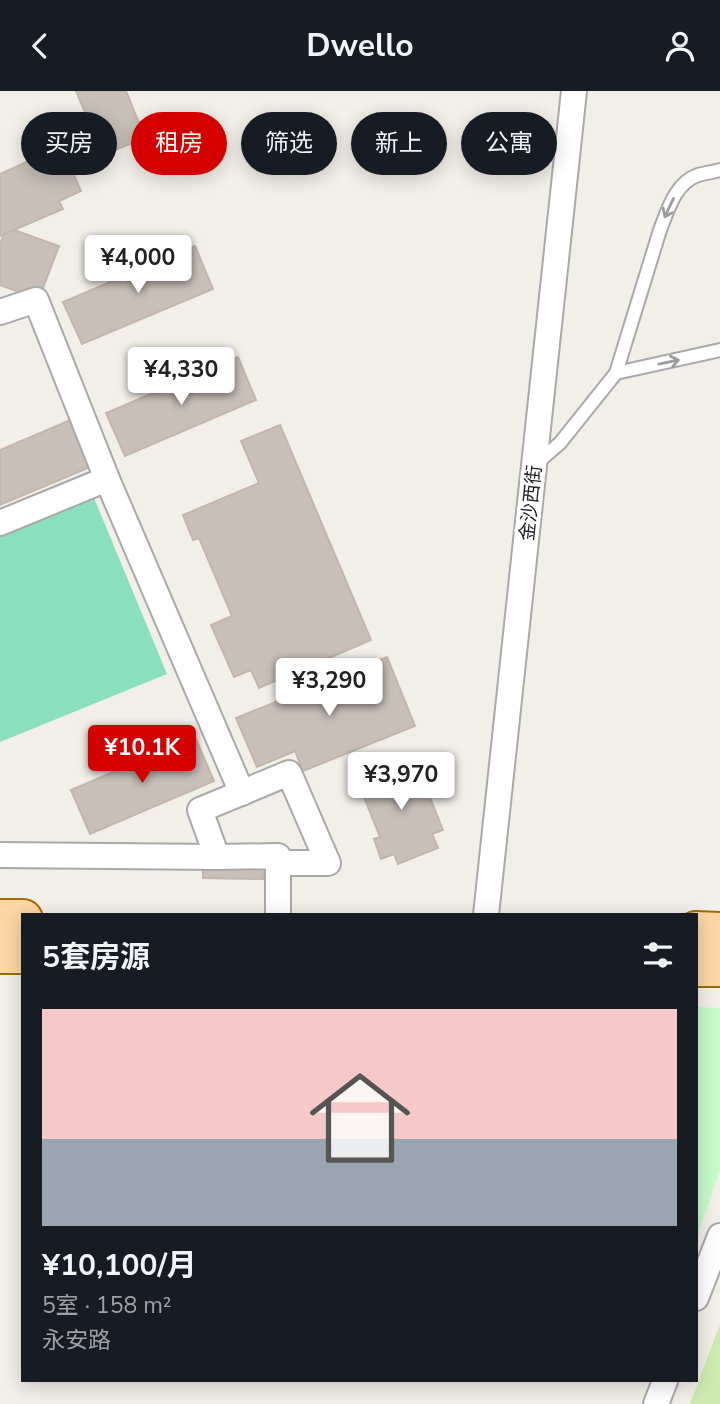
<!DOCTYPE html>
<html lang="zh">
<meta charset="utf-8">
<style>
:root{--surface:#171b24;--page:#242831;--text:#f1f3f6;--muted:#9ea1a6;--accent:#d40000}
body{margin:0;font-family:"Nunito Sans","Noto Sans SC",sans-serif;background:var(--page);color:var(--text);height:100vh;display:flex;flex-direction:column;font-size:26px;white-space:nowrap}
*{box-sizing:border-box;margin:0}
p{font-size:23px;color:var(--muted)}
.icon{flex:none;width:38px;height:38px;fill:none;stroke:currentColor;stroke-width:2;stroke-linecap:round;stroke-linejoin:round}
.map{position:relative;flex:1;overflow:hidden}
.details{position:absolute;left:21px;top:822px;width:677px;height:469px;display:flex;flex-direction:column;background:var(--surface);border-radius:0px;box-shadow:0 4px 18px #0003}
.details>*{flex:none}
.banner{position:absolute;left:21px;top:21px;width:679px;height:63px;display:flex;gap:14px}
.price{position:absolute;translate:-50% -60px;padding:0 16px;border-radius:7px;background:#fff;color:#222;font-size:23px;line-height:46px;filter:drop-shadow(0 2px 4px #0008)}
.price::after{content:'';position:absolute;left:50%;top:42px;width:21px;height:16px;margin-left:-10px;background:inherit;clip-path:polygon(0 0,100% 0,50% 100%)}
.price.on{background:var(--accent);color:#fff}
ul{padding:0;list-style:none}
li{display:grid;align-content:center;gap:14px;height:371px;padding:0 21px}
li span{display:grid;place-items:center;height:217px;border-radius:0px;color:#555}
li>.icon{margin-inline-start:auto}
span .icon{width:126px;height:126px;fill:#fffc;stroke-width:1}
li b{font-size:30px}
h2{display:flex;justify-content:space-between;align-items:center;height:84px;padding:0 21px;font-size:30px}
.chip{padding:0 24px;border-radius:32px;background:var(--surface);box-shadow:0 4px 18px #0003;font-size:24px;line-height:63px}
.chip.on{background:var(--accent);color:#fff}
header{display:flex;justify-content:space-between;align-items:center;height:91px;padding:0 21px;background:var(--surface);font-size:32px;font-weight:700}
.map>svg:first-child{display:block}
</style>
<header><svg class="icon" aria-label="back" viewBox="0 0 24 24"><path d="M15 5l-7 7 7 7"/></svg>Dwello<svg class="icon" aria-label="person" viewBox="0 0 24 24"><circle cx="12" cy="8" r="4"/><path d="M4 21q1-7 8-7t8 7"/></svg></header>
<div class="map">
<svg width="720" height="1313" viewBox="0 0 720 1313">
<rect width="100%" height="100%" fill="#f2efe9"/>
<path fill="#cdebb0" d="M 720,1233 L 720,1313 L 690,1313 Z"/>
<path fill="#c8facc" d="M 697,916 L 720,917 L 720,1079 L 697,1147 Z"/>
<path fill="#88e0be" d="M 94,407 L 167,583 L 0,651 L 0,445 Z"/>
<g fill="#c7bfb8" stroke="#c4b6ab" stroke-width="2">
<path d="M 76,0 L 126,0 L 145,47 L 103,64 Z"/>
<path d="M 58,48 L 81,100 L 59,110 L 63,118 L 0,145 L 0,83 L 31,69 L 28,62 Z"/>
<path d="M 14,139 L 59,155 L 43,197 L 27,204 L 0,194 L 0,153 L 4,143 Z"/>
<path d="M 195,155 L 213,198 L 82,253 L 63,211 Z"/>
<path d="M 238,266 L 256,309 L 125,365 L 106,322 Z"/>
<path d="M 75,327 L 95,374 L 0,414 L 0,359 Z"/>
<path d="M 280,334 L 371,549 L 259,597 L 251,579 L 234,586 L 211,534 L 232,525 L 199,447 L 193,449 L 183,424 L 259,392 L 241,350 Z"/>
<path d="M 387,566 L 415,635 L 303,680 L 295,660 L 257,676 L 236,627 Z"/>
<path d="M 195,646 L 214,690 L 90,743 L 71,699 Z"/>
<path d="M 414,667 L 443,739 L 432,743 L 438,757 L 398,773 L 394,763 L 381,768 L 374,748 L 380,746 L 357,689 Z"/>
<path d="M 203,773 L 263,774 L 263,788 L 203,787 Z"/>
</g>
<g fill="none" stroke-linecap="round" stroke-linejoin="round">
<g stroke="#a9a9a9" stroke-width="16">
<g id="lane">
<path d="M 720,79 C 713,81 705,82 698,84 C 675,92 668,119 660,139 L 616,282 L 720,259"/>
<path d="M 537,372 L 560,352 L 616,282"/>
</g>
</g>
<g stroke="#a9a9a9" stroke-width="28">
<g id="street">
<path d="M 0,221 L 36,209 L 107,388 L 242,702"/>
<path d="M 0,432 L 107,388"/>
<path d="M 0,764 L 217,766"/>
<path d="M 278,824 L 278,765 L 217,766 L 200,719 L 289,682 L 328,772 L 278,772"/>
<path d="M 486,824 L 574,0"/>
<path d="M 696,1207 L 720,1145"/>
<path d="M 656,1313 L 665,1290"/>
</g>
</g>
<g stroke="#a06b00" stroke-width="42">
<g id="primary">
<path d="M 0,828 L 23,828"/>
<path d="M 696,840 L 720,841"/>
<path d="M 0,863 L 23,863"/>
<path d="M 696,876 L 720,876"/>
</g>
</g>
<use href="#lane" stroke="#fff" stroke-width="12"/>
<use href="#street" stroke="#fff" stroke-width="24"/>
<use href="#primary" stroke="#fcd6a4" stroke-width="38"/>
</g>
<defs><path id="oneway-shaft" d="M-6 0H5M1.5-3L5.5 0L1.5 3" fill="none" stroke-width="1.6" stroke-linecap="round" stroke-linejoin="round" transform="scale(1.75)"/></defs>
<g stroke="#9c9c9c">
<use href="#oneway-shaft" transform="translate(669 117) rotate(115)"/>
<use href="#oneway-shaft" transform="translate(669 271) rotate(-12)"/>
</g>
<g text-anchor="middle" stroke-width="7" stroke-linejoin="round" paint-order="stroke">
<g font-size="19" fill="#222" stroke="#fff">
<text transform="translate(530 412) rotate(-84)" y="7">金沙西街</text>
</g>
</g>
</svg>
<b class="price" style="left:138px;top:204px">¥4,000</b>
<b class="price" style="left:181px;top:316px">¥4,330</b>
<b class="price" style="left:329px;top:627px">¥3,290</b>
<b class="price on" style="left:142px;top:694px">¥10.1K</b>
<b class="price" style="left:401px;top:721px">¥3,970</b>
<div class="banner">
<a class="chip">买房</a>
<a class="chip on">租房</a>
<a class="chip">筛选</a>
<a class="chip">新上</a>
<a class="chip">公寓</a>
</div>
<section class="details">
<h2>5套房源<svg class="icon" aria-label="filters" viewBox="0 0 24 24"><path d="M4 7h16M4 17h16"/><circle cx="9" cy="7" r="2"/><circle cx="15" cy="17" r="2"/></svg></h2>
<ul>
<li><span style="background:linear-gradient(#f6c9c9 60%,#9aa5b1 0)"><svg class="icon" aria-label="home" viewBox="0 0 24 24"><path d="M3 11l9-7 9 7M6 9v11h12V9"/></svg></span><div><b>¥10,100/月</b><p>5室 · 158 m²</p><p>永安路</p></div></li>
</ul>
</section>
</div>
